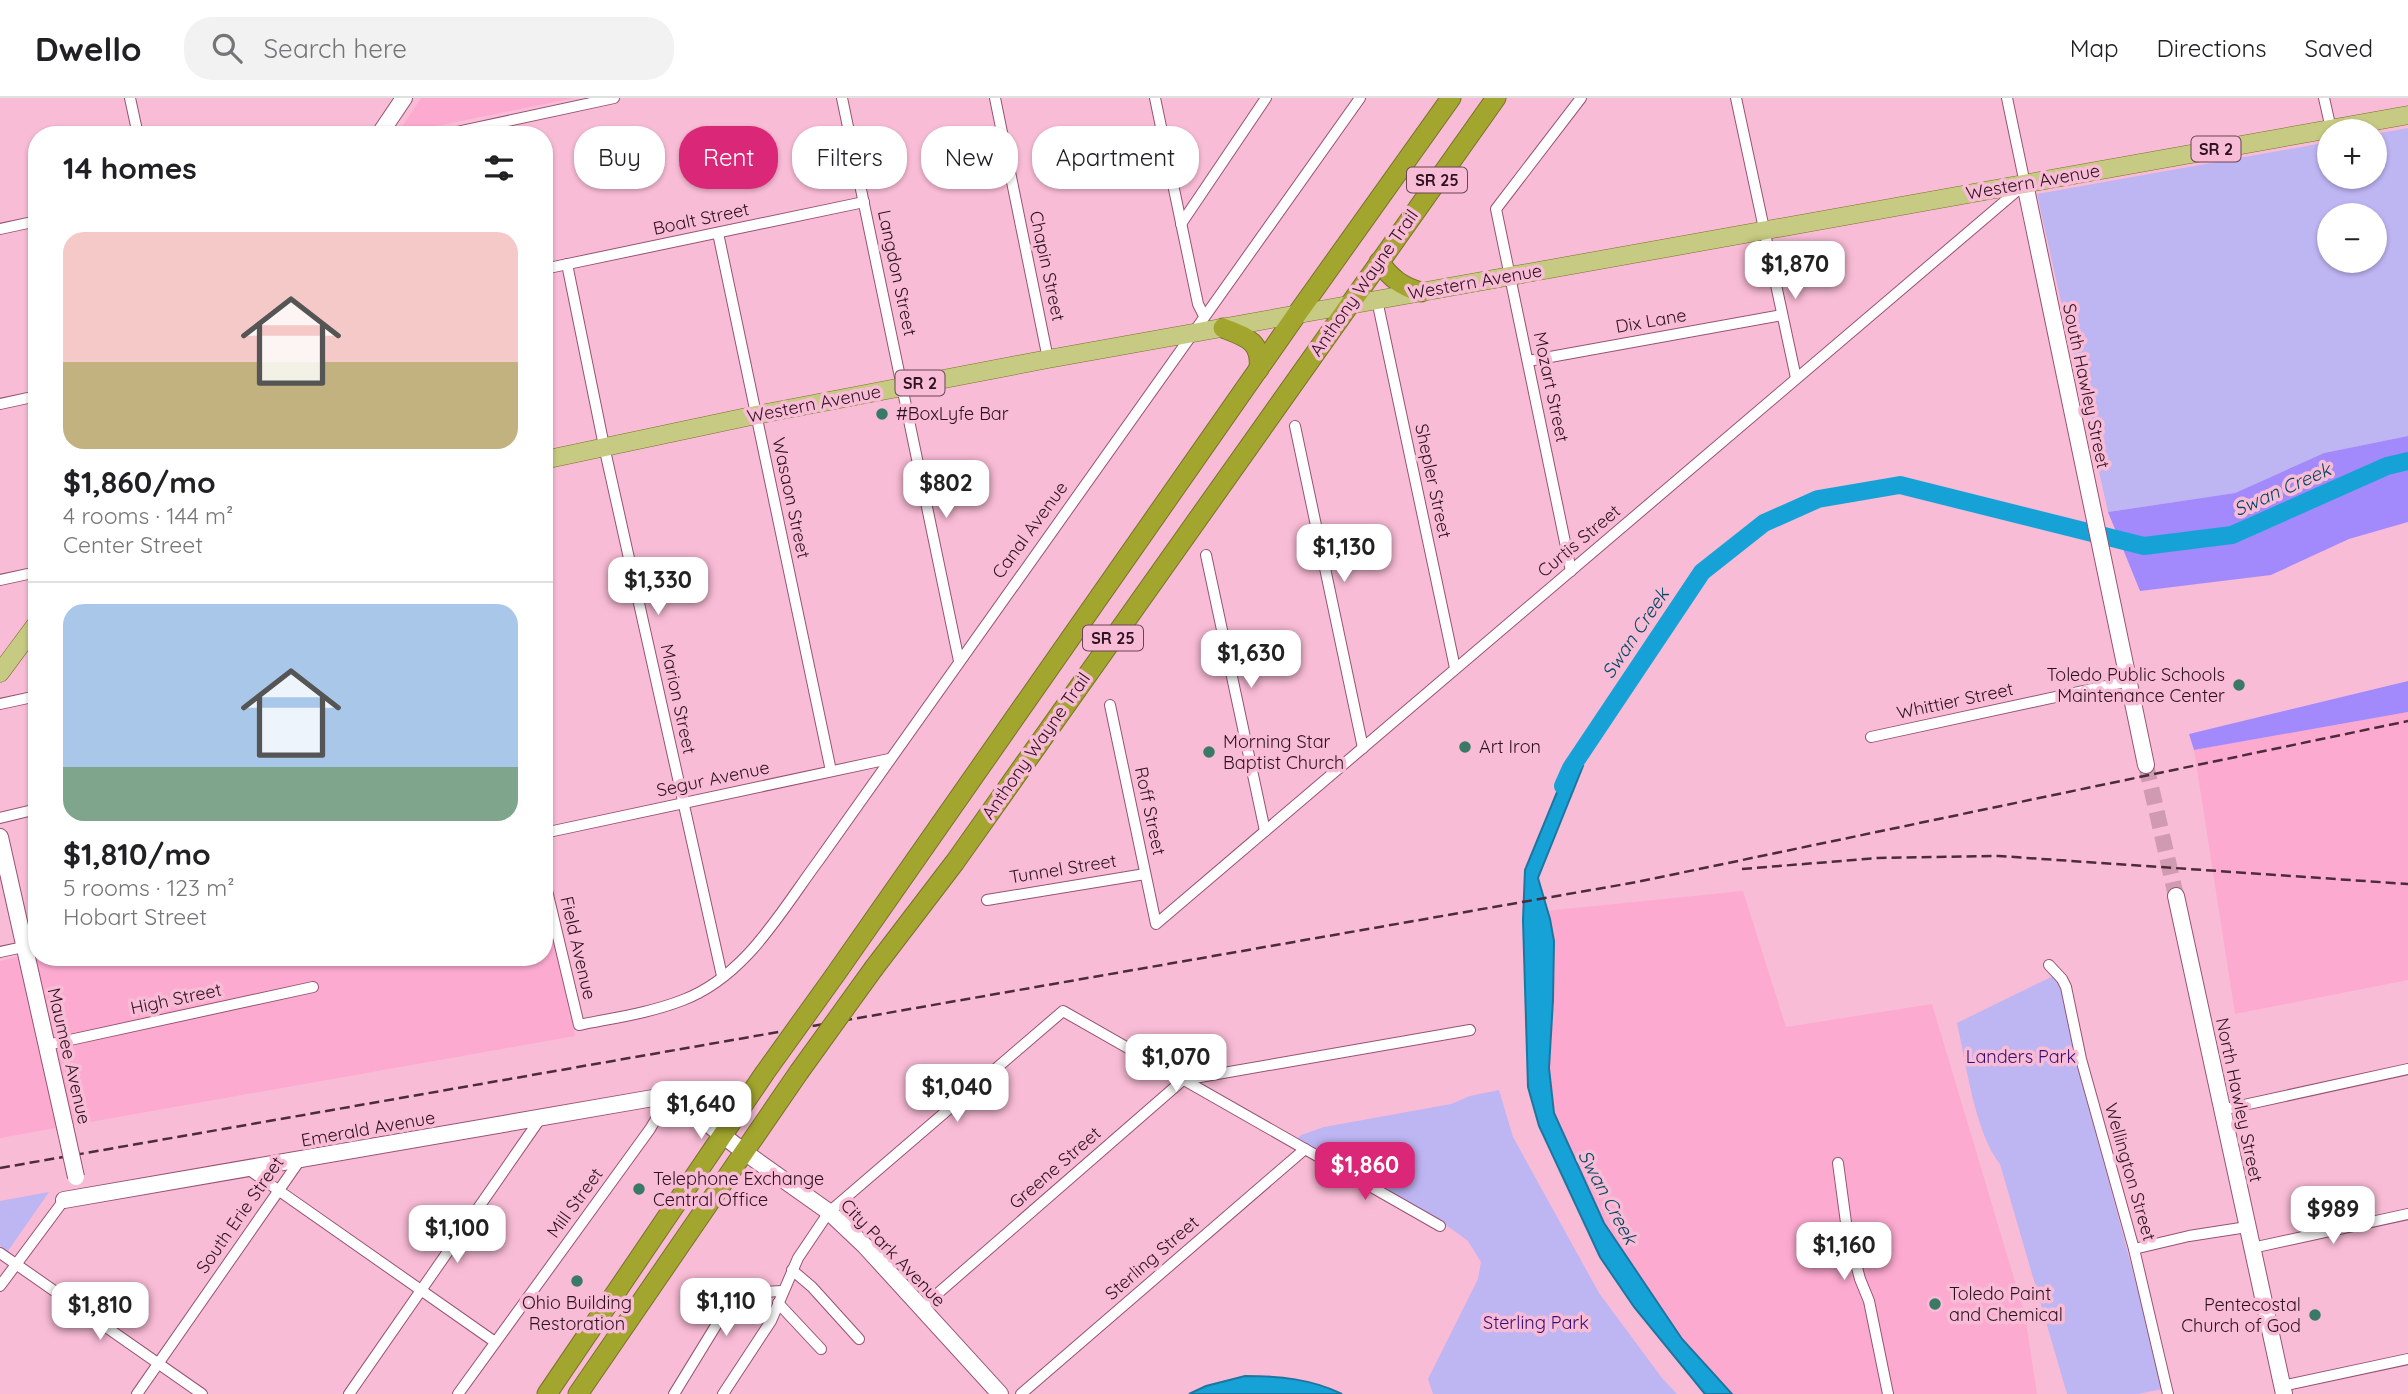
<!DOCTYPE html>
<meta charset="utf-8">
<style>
:root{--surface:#fff;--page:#f2f2f2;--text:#202124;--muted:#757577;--line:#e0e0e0;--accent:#db2777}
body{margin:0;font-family:Quicksand,sans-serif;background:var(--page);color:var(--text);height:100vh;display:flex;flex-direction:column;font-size:26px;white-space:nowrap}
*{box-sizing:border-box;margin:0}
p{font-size:23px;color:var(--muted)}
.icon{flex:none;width:38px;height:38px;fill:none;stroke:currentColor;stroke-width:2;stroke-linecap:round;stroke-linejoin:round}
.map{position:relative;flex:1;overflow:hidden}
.details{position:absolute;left:28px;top:28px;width:525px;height:840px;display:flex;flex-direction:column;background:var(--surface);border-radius:28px;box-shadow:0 2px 5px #0004}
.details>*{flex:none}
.banner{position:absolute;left:574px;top:28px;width:665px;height:63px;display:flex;gap:14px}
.tools{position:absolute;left:2317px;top:21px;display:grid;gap:14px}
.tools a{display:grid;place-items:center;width:70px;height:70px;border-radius:50%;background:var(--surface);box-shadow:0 2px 5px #0004;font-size:35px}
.price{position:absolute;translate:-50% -60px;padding:0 16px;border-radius:14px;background:#fff;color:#222;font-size:23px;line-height:46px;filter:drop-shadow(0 2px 4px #0008)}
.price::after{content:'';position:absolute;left:50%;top:42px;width:21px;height:16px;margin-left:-10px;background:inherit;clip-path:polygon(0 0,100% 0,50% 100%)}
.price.active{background:var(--accent);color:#fff}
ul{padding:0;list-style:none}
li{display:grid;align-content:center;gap:14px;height:371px;padding:0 35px}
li+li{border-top:2px solid var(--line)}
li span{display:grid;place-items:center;height:217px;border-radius:21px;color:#555}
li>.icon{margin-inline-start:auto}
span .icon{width:126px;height:126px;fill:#fffc;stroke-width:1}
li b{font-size:30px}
h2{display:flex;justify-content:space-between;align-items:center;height:84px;padding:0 35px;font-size:30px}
.tag{padding:0 24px;border-radius:28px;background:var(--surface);box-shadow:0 2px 5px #0004;font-size:24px;line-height:63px}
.tag.active{background:var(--accent);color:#fff}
header{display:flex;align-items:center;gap:42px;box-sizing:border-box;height:98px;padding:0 35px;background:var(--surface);border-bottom:2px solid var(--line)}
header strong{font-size:33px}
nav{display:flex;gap:38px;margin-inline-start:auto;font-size:24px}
.search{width:490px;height:63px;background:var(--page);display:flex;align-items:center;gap:18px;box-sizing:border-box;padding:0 24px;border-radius:28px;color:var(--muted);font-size:26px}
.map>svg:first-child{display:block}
</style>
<header>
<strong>Dwello</strong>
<div class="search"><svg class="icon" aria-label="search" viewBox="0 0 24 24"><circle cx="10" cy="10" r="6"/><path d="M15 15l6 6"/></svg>Search here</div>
<nav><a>Map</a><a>Directions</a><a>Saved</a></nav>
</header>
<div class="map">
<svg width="2408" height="1296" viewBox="0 0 2408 1296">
<rect width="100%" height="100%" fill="#f9bcd6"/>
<g fill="#fdaad0">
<path d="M 421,0 L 574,0 L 397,36 Z"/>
<path d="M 2408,614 L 2408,882 L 2235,916 L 2194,652 Z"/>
<path d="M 1743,793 L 1786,929 L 1932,906 L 2025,1217 L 2037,1296 L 1705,1296 L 1634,1209 L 1600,1159 L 1539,1028 L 1528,989 L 1525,904 L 1535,814 Z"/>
<path d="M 544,801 L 575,938 L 0,1040 L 0,863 L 37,854 L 37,859 L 544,859 Z"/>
</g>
<g fill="#beb5f3" fill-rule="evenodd">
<path d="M 2408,30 L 2408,338 L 2324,355 L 2235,395 L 2108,414 L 2037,96 L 2329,44 L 2329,79 L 2375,79 L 2375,36 ZM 2329,117 L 2375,117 L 2375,163 L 2329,163 Z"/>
<path d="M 2055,877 C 2072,905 2071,943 2079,975 C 2108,1080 2137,1185 2162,1291 L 2138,1296 L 2067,1296 L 2000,1066 C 1975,1035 1966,965 1957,925 Z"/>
<path d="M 1499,992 L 1513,1039 L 1599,1195 L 1662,1280 L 1677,1296 L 1433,1296 L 1428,1281 L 1478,1181 L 1481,1164 L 1468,1143 L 1460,1137 L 1437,1121 L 1295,1043 L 1301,1037 L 1324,1029 L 1451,1006 L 1470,998 Z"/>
<path d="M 49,1094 L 8,1153 L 0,1148 L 0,1103 Z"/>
</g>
<g fill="#a28afd">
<path d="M 2408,338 L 2408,424 L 2349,441 L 2271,477 L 2140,493 L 2108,414 L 2235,395 L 2324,355 Z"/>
<path d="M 2408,583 L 2408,614 L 2194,652 L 2189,636 Z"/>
</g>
<g fill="#17a2d7" stroke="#1d76a0" stroke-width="2">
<path d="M 1569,665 L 1583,668 L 1538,780 L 1550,821 L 1554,843 L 1553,902 L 1549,970 L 1554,1015 L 1604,1125 L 1682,1241 L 1732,1296 L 1705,1296 L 1634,1209 L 1600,1159 L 1539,1028 L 1528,989 L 1523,822 L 1525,772 Z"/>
<path d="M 1245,1278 C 1279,1278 1312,1281 1342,1296 L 1189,1296 L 1206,1288 Z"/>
</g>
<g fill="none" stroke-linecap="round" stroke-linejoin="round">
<path stroke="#17a2d7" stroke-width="18" d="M 1563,688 L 1571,670 L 1702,474 L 1764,425 L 1818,401 L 1900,387 L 2144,448 L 2232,437 L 2387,368 L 2408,363"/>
<path stroke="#d09ab1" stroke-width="16" stroke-dasharray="16 8" stroke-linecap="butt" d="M 2146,667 L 2176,798"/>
<g stroke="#965373" stroke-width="12">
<g id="street">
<path d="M 130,0 L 138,37"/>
<path d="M 842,0 L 959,563"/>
<path d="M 995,0 L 1048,261"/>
<path d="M 1155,0 L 1198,206 L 1204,218"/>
<path d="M 1736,0 L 1796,280"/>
<path d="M 2324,0 L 2331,31"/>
<path d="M 443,37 L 614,0"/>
<path d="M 1181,126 L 1266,0"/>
<path d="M 0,131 L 37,123"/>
<path d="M 718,135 L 831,673"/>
<path d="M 567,166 L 604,348 L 722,878"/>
<path d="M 544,171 L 864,104"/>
<path d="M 1377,202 L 1455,570"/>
<path d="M 1528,263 L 1782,217"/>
<path d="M 0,306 L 37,298"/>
<path d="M 1295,328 L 1363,650"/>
<path d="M 1206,457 L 1265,733"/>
<path d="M 1571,473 L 1496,111 L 1581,0"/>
<path d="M 0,482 L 37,474"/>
<path d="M 0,606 L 37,598"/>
<path d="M 1110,607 L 1156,826 L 2025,86 L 2007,0"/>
<path d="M 1871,639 L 2129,583"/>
<path d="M 0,720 L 37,711"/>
<path d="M 544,735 L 889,661"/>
<path d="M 544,780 L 579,927 C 613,920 650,915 683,902 C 746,878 781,813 819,762 L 1360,0"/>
<path d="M 987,802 L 1145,776"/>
<path d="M 0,854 L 37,846"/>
<path d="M 2049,867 L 2062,881 L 2066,889 L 2081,961 L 2134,1151 L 2168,1296"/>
<path d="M 47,947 L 313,889"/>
<path d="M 2221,1012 L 2408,971"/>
<path d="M 1838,1065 L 1847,1132 L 1860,1181 L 1869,1203 L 1888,1296"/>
<path d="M 248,1071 L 495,1244"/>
<path d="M 2252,1150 L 2408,1116"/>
<path d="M 2134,1151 L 2189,1138 L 2247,1129"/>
<path d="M 0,1155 L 202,1296"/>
<path d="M 792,1172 L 812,1189 L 859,1241"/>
<path d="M 0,1188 L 64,1102"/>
<path d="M 778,1205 L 821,1251"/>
<path d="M 921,1210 L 1183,982 L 1470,932"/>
<path d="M 2282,1288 L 2408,1261"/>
<path d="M 137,1296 L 300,1062"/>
<path d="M 349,1296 L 540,1021"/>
<path d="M 458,1296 L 650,1031 L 668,1001"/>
<path d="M 674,1296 L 734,1198 L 740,1195 L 782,1193"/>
<path d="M 723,1296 L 771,1223 L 798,1160 L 829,1114 L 1063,913 L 1440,1128"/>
<path d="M 1021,1296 L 1305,1051"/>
</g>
</g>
<g stroke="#965373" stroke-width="18">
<g id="secondary">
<path d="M 379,37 L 404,0"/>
<path d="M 2025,86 L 2146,667"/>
<path d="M 0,739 L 65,1029"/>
<path d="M 2176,798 L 2284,1296"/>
<path d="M 64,1102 L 653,1000 L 670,1001 L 682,1006 L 743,1053 L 829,1114 L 865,1148 L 1000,1296"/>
</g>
</g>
<g stroke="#797228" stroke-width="19">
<g id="primary">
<path d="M 544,362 L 756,317 L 1048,261 L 2408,17"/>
<path d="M 0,575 L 37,525"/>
</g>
</g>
<g stroke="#797228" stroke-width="21">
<g id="highway">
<path d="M 1379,164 C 1392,181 1401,188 1421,194"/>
<path d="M 1223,230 C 1246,239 1262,243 1259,271"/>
<path d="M 874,870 L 955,764 L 1496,0"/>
<path d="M 835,877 L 1297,216 L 1451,0"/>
<path d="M 547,1296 L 764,976"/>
<path d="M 578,1296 L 799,974"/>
</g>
</g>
<use href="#street" stroke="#fff" stroke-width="10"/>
<use href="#secondary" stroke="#fff" stroke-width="16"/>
<use href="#primary" stroke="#c7ca82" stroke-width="18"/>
<use href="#highway" stroke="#a2a62e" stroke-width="19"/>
<g stroke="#4c2b3a" stroke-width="2.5" stroke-dasharray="10 5" stroke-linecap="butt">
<path d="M 1742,771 L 1878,760 L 1999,758 L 2408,786"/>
<path d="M 0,1070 L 1637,784 L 2408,623"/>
</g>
<g stroke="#965373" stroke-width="18" stroke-linecap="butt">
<path id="secondary-bridge" d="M 65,1029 L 76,1079"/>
</g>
<g stroke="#797228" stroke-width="21" stroke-linecap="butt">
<g id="highway-bridge">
<path d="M 799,974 L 874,870"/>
<path d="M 764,976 L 835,877"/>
</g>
</g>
<use href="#secondary-bridge" stroke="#fff" stroke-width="16"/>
<use href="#highway-bridge" stroke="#a2a62e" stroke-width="19"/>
</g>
<g fill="#3a7966" stroke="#f9bcd6" stroke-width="2.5">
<circle cx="882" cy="316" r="7"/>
<circle cx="2239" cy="587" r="7"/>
<circle cx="1465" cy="649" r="7"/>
<circle cx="1209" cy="654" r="7"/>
<circle cx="639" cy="1091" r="7"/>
<circle cx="577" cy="1183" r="7"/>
<circle cx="1935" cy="1206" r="7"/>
<circle cx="2315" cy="1217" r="7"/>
</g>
<g text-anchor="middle" stroke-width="7" stroke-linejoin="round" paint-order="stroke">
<g fill="#f9bcd6" stroke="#6a4455" stroke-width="2">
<rect x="2191.5" y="38.5" width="49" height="25" rx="5"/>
<rect x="1407" y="69.5" width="60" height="25" rx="5"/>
<rect x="895.5" y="272.5" width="49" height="25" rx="5"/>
<rect x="1083" y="527.5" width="60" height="25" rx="5"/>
</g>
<g font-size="16" font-weight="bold" fill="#2c111e">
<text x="2216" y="57">SR 2</text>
<text x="1437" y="88">SR 25</text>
<text x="920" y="291">SR 2</text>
<text x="1113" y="546">SR 25</text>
</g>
<g font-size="18" fill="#2c111e" stroke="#f9bcd6">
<text transform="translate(2033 84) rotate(-10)" y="6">Western Avenue</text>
<text transform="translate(701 121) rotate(-12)" y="6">Boalt Street</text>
<text transform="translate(1047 168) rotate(78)" y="6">Chapin Street</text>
<text transform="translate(897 175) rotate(78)" y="6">Langdon Street</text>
<text transform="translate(1475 184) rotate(-10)" y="6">Western Avenue</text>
<text transform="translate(1364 185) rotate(-55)" y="6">Anthony Wayne Trail</text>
<text transform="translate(1651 223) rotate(-10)" y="6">Dix Lane</text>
<text transform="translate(2086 288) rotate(78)" y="6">South Hawley Street</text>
<text transform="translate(1551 289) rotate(78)" y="6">Mozart Street</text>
<text transform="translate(814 306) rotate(-11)" y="6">Western Avenue</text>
<text transform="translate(1433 383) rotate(78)" y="6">Shepler Street</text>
<text transform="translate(791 400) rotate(78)" y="6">Wasaon Street</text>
<text transform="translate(1030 432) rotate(-54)" y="6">Canal Avenue</text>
<text transform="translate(1579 443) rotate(-40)" y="6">Curtis Street</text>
<text transform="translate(678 601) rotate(78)" y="6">Marion Street</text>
<text transform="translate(1955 603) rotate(-12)" y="6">Whittier Street</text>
<text transform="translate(1036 648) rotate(-55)" y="6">Anthony Wayne Trail</text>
<text transform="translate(713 681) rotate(-12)" y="6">Segur Avenue</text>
<text transform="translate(1150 713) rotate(78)" y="6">Roff Street</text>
<text transform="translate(1063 771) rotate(-9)" y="6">Tunnel Street</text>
<text transform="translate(578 850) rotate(77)" y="6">Field Avenue</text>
<text transform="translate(176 901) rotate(-12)" y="6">High Street</text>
<text transform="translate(69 958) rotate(77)" y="6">Maumee Avenue</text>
<text transform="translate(2239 1002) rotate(78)" y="6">North Hawley Street</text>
<text transform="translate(368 1031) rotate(-10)" y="6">Emerald Avenue</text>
<text transform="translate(1055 1070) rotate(-41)" y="6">Greene Street</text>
<text transform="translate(2130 1074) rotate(74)" y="6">Wellington Street</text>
<text transform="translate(575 1105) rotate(-54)" y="6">Mill Street</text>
<text transform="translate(240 1117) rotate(-55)" y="6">South Erie Street</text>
<text transform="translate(893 1155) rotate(46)" y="6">City Park Avenue</text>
<text transform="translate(1152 1160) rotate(-41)" y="6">Sterling Street</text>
</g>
<g font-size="18" fill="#2c111e" stroke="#f9bcd6" text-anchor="start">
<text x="896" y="322">#BoxLyfe Bar</text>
<text x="2225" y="583" text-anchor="end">Toledo Public Schools<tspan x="2225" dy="21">Maintenance Center</tspan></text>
<text x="1223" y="650">Morning Star<tspan x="1223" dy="21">Baptist Church</tspan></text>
<text x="1479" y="655">Art Iron</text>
<text x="653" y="1087">Telephone Exchange<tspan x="653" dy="21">Central Office</tspan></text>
<text x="1949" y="1202">Toledo Paint<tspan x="1949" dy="21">and Chemical</tspan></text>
<text x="577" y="1211" text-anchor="middle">Ohio Building<tspan x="577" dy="21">Restoration</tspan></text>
<text x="2301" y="1213" text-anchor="end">Pentecostal<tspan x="2301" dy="21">Church of God</tspan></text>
</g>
<g font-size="18" fill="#340c73" stroke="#f9bcd6">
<text x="2021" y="965">Landers Park</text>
<text x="1536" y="1231">Sterling Park</text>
</g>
<g font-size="19" font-style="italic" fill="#004863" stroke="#f9bcd6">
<text transform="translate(2282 391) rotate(-24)" y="7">Swan Creek</text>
<text transform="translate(1635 535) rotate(-56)" y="7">Swan Creek</text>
<text transform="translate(1608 1099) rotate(62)" y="7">Swan Creek</text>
</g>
</g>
</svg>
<div class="tools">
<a>+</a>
<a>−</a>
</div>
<b class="price" style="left:1795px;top:203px">$1,870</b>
<b class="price" style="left:946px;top:422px">$802</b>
<b class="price" style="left:1344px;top:486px">$1,130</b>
<b class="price" style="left:658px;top:519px">$1,330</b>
<b class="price" style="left:1251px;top:592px">$1,630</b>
<b class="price" style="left:1176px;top:996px">$1,070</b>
<b class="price" style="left:957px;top:1026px">$1,040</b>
<b class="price" style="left:701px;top:1043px">$1,640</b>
<b class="price active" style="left:1365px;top:1104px">$1,860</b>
<b class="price" style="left:2333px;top:1148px">$989</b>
<b class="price" style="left:457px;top:1167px">$1,100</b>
<b class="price" style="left:1844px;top:1184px">$1,160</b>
<b class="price" style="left:726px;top:1240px">$1,110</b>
<b class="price" style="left:100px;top:1244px">$1,810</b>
<div class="banner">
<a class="tag">Buy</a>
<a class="tag active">Rent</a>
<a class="tag">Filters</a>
<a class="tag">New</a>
<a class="tag">Apartment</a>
</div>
<section class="details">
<h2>14 homes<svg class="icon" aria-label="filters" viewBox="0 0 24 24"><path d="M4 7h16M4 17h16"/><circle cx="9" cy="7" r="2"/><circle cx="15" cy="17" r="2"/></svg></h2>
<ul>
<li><span style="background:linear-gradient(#f6c9c9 60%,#c2b280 0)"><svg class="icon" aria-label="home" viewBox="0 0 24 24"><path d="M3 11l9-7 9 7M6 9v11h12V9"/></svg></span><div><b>$1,860/mo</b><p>4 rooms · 144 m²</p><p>Center Street</p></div></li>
<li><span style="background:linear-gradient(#a9c7e8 75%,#7fa58c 0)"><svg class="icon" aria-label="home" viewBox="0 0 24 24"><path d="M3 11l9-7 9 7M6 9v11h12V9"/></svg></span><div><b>$1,810/mo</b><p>5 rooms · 123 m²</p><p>Hobart Street</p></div></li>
</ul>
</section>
</div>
